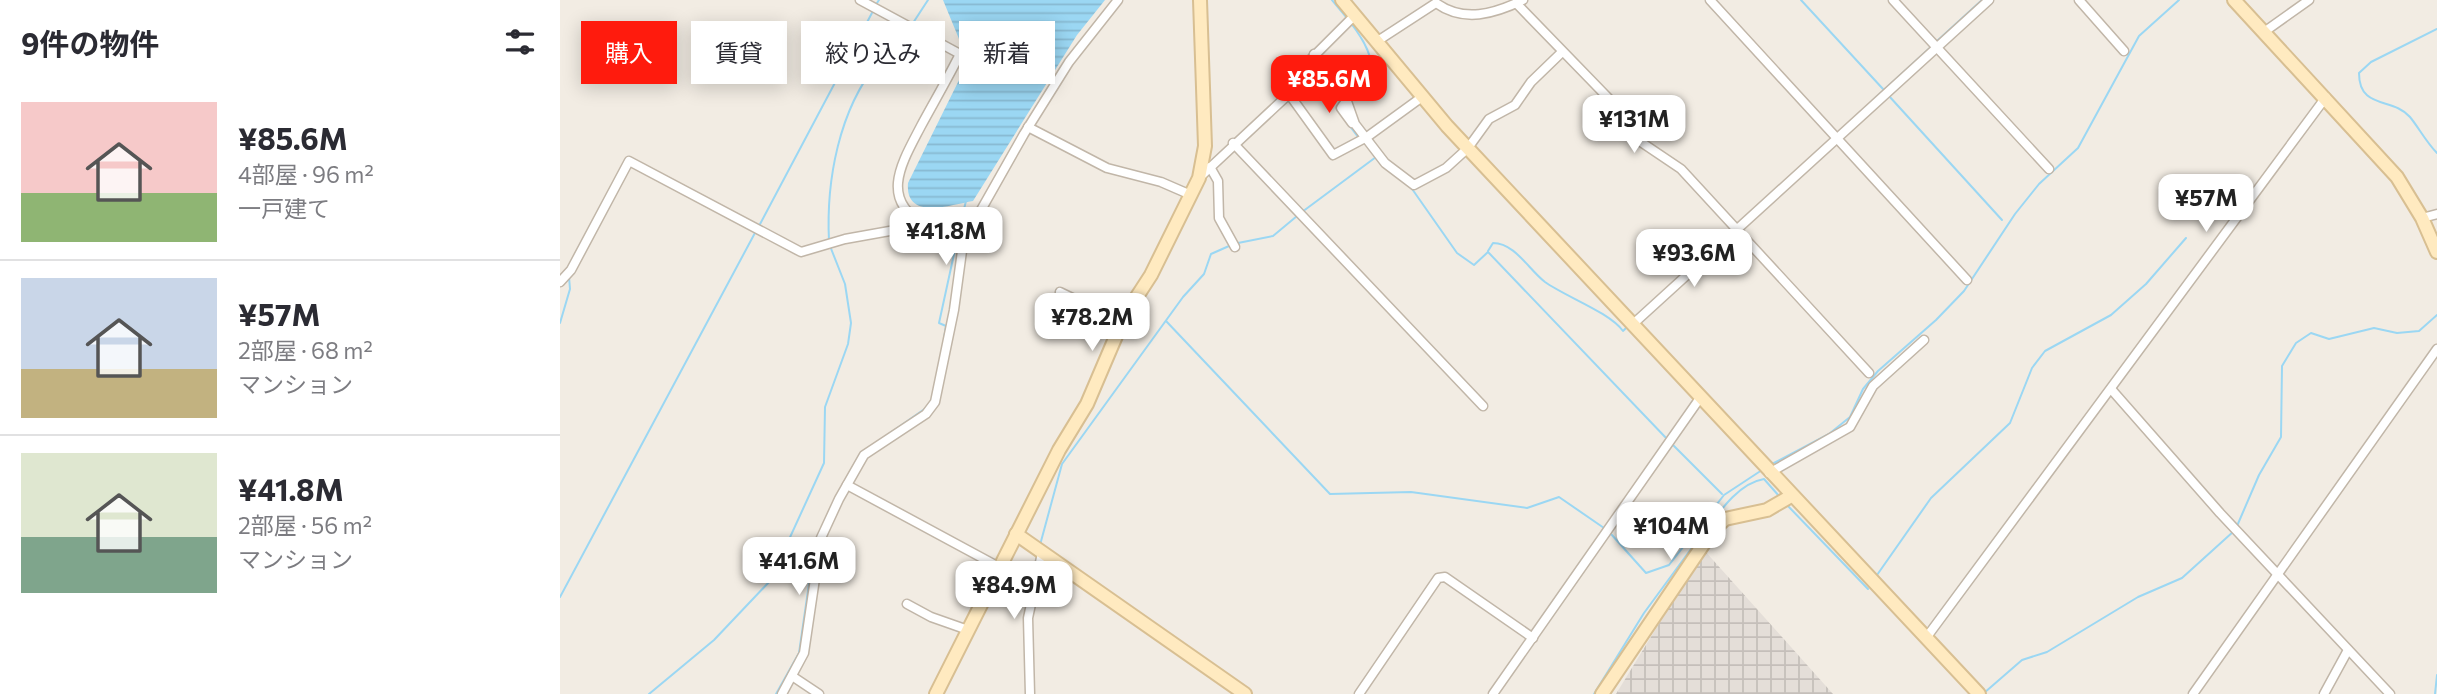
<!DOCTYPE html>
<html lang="ja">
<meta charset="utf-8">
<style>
:root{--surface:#fff;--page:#f2f2f3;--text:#2b2b33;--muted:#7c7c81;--line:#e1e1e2;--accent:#ff1b0d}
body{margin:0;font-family:Commissioner,"Noto Sans JP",sans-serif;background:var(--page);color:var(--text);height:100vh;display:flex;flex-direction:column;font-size:26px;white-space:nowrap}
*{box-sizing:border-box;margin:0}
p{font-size:23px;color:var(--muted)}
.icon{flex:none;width:38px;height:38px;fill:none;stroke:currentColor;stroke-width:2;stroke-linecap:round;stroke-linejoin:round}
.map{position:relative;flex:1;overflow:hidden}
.sheet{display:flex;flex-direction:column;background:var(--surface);width:560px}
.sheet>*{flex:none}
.top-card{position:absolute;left:21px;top:21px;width:665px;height:63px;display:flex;gap:14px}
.price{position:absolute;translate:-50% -60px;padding:0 16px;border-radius:14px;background:#fff;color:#222;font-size:23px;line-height:46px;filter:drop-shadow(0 2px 4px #0008)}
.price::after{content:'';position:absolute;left:50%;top:42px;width:21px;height:16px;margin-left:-10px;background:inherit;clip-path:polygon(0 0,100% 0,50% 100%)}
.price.on{background:var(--accent);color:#fff}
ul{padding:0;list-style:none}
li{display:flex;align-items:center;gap:21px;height:175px;padding:0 21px}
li+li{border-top:2px solid var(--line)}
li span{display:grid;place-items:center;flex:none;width:196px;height:140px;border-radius:0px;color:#555}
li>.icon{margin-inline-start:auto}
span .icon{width:84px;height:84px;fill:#fffc;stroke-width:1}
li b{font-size:30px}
h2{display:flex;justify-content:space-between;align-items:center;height:84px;padding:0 21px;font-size:30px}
.chip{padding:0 24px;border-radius:0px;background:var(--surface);box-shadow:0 4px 18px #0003;font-size:24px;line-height:63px}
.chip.on{background:var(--accent);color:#fff}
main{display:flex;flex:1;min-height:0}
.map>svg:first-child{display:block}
</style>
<main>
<section class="sheet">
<h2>9件の物件<svg class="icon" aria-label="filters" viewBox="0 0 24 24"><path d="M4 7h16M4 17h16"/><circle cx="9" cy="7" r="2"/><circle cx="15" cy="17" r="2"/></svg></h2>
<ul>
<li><span style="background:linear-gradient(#f6c9c9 65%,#8fb573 0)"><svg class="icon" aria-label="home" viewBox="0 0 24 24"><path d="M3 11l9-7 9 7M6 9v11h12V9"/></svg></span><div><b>¥85.6M</b><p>4部屋 · 96 m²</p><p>一戸建て</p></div></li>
<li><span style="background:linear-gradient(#c9d6e8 65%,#c2b280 0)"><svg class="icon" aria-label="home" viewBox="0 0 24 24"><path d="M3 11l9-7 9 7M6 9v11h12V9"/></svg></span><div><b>¥57M</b><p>2部屋 · 68 m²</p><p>マンション</p></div></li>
<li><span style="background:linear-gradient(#dfe7d0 60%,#7fa58c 0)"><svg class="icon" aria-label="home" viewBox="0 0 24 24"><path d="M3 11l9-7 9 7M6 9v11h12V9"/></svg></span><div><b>¥41.8M</b><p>2部屋 · 56 m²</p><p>マンション</p></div></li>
</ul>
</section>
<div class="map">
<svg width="1877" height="694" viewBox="0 0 1877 694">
<defs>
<pattern id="industrial-grid" width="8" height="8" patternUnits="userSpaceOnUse" patternTransform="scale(1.75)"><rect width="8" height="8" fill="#e4ded8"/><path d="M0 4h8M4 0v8" fill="none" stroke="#c5bfba"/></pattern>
<pattern id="water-rules" width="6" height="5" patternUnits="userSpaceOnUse" patternTransform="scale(1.75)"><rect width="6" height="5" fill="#9bd7f3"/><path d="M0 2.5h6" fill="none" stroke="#87b9d1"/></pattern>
</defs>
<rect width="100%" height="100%" fill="#f2ece3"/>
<path fill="url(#industrial-grid)" d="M 1144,550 L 1273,694 L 1056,694 Z"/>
<path fill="url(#water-rules)" d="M 383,0 L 545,0 L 517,35 L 413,201 C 390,205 345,221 348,183 L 404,70 L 406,56 Z"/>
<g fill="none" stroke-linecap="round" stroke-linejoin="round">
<g stroke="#9bd7f3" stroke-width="2">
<path d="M 772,0 L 787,18"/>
<path d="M 1241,0 L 1323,89"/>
<path d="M 315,6 L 319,0"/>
<path d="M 902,10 L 918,10"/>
<path d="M 353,23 L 368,0"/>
<path d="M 1877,29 L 1811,62 L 1799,73 C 1799,110 1833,97 1850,117 C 1859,128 1866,142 1877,153"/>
<path d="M 1376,42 L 1422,0"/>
<path d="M 789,96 C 795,91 803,87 807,81 C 820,64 801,36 790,22"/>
<path d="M 1329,96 L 1442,220"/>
<path d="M 1312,101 L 1372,46"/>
<path d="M 789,125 L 798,137"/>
<path d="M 827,169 L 845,183"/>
<path d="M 850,186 L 897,253 L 914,265 L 928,252 L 1108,440"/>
<path d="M 742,212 L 816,157"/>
<path d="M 403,213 L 406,201"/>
<path d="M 199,226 L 313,11"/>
<path d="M 269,241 C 266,180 279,110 318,62 C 327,51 340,43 348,31"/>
<path d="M 678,243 L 713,236 L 737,216"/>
<path d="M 928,251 L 933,243 C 955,243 969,270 985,282 C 1006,297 1049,312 1063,331 L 1068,326"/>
<path d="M 606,321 L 770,494 L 851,492 L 967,508 L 999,497 L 1044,528"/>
<path d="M 0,323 L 10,289 L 9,277"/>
<path d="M 384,339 L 386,326 L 379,323 L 401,222"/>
<path d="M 1112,444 L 1162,494"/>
<path d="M 313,445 L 366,408"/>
<path d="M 1212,464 L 1269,434 L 1290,417 L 1303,389 L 1318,371 L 1376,320 L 1404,291 L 1455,214 L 1479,184 L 1518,148 L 1579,36 L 1619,0"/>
<path d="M 279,492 L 300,454"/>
<path d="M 1227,505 L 1308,589"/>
<path d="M 1149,526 C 1162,508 1180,483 1204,479 L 1219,496"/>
<path d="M 1677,526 L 1699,475 L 1721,437 L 1722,366 L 1736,343 L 1751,333 L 1769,339 L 1814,328 L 1837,333 L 1859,331 L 1877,315"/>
<path d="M 1051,534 L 1086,573 L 1109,565 L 1164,495 L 1202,470"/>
<path d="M 480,545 L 502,464 L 623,297 L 644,274 L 651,254 L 669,246"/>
<path d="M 1317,575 L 1371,498 L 1450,423 L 1472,368 L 1485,351 L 1551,315 L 1586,284 L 1626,238"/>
<path d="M 0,597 L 196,231"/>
<path d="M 465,616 L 477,557"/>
<path d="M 464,625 L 465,644"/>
<path d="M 1424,693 L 1462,660 L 1487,652 L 1578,597 L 1622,578 L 1674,531"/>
<path d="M 89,694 L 154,640 L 210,581 L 264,463 L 265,407 L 288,344 L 291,323 L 285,284 L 270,246"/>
<path d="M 216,694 L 239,653 L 255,542 L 273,503"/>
<path d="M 1034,694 L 1084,613 L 1145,530"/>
<path d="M 1875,694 L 1877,675"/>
</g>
<g stroke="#c1b6a8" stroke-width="11">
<g id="street">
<path d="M 300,0 L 400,54 C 388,78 374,102 361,126 C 343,161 318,199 364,224"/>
<path d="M 1150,0 L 1407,280"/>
<path d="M 1333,0 L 1489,169"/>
<path d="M 1519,0 L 1564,51"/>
<path d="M 956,3 L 1057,107 L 1072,136 L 1121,169 L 1309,373"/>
<path d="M 1704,32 L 1749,0"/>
<path d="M 816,42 L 876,3 C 904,23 934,14 963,0"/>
<path d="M 754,54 L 783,90 L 795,124 L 825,163 L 854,185 L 886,168 L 908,148 L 929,119 L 955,105 L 971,82 L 1001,53"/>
<path d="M 729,94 L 773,155 L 807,137 L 862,97"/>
<path d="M 786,101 L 781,108 L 792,123"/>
<path d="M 468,127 L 547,168 L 601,182 L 631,195"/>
<path d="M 673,143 L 923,406"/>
<path d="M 650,167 L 658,181 L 659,218 L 675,247"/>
<path d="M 639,178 L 729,94 L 723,87 L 795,15"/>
<path d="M 1862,218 L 1877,214"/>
<path d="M 0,282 L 11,270 L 69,161 L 241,252 L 285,239 L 419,215"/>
<path d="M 500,292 L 562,322"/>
<path d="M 1072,325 L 1429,0"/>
<path d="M 1551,389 L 1660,513 L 1830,694"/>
<path d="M 1209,473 L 1290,427 L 1313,386 L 1364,340"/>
<path d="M 287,485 L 439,567"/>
<path d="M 347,604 L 371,617 L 408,630"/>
<path d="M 1366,638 L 1766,97"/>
<path d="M 232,676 L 259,694"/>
<path d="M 222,694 L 244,653 L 261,538 L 279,499 L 304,455 L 366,414 L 375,402 L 394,310 L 402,251 L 412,226 L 464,134 L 509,62 L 558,0"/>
<path d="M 470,694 L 468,618 L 482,553"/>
<path d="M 799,694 L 878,578 L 885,577 L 973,638"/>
<path d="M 933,694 L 1140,398"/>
<path d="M 1633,694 L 1877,349"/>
<path d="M 1764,694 L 1788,650"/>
</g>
</g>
<g stroke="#d8bf92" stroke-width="16">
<g id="secondary">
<path d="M 782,0 L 887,126 L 1419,694"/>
<path d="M 1674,0 L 1837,177 L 1862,218 L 1877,252"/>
<path d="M 456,534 L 685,694"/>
<path d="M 376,694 L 499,450 L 527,404 L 565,315 L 591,275 L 639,178 L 645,146 L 640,0"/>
<path d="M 1042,694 L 1153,530 L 1165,519 L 1207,510 L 1231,496"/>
</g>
</g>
<use href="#street" stroke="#fff" stroke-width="8"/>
<use href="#secondary" stroke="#ffeac0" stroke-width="12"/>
</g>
</svg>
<b class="price on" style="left:769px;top:115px">¥85.6M</b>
<b class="price" style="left:1074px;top:155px">¥131M</b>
<b class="price" style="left:1646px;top:234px">¥57M</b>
<b class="price" style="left:386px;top:267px">¥41.8M</b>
<b class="price" style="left:1134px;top:289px">¥93.6M</b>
<b class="price" style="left:532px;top:353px">¥78.2M</b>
<b class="price" style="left:1111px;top:562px">¥104M</b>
<b class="price" style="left:239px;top:597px">¥41.6M</b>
<b class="price" style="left:454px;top:621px">¥84.9M</b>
<div class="top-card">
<a class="chip on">購入</a>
<a class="chip">賃貸</a>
<a class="chip">絞り込み</a>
<a class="chip">新着</a>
</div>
</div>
</main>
